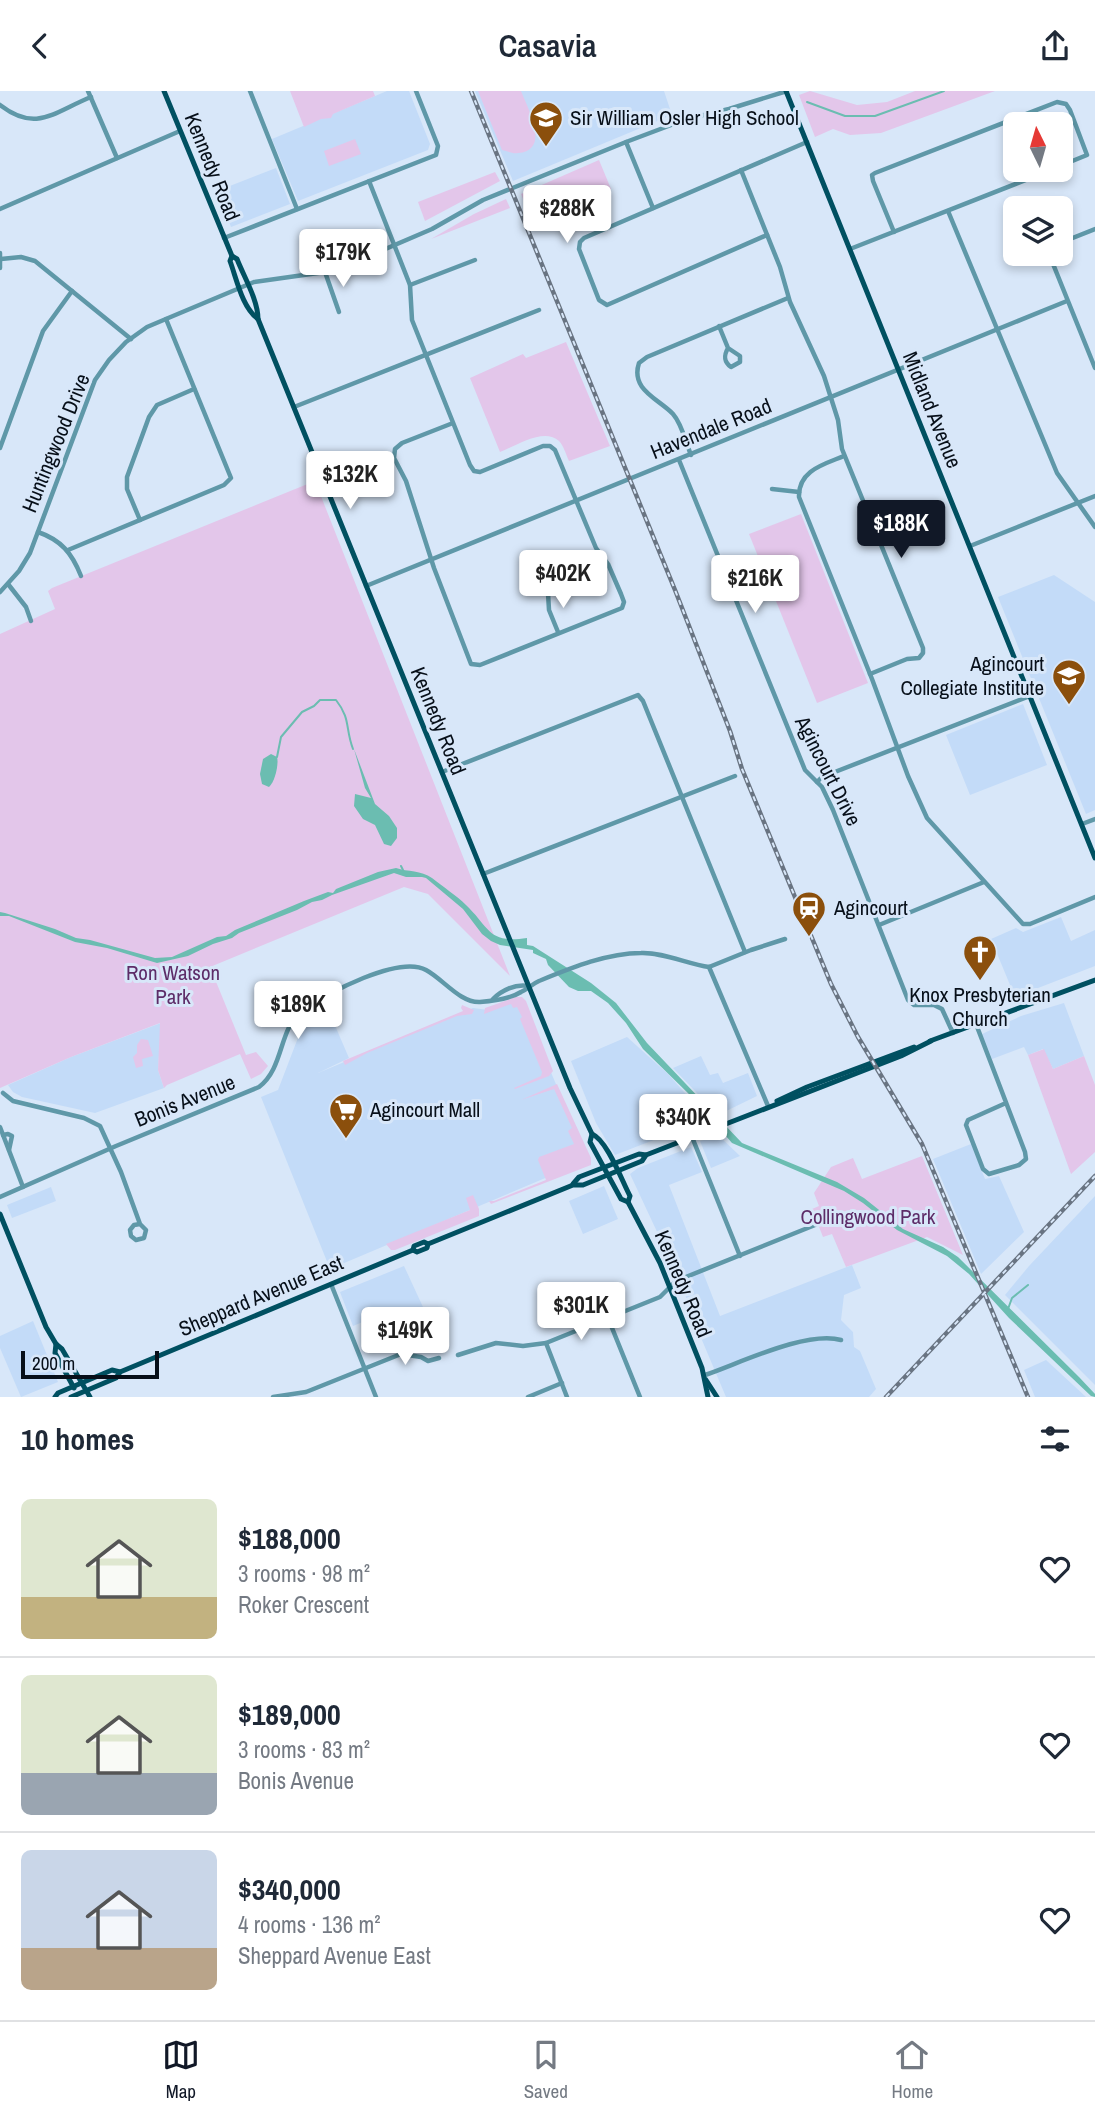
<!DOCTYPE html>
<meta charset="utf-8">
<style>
:root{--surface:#fff;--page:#f2f2f3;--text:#1f2937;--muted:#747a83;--line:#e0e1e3;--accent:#111827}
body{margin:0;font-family:"Archivo Narrow",sans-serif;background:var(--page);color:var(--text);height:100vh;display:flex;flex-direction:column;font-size:26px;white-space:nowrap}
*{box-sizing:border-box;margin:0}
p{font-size:23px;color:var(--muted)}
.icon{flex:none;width:38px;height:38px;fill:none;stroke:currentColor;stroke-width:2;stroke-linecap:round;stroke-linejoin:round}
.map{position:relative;height:1306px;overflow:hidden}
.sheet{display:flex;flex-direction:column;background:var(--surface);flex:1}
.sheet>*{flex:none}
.needle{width:46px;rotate:355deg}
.fabs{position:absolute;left:1003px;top:21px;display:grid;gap:14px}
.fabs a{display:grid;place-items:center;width:70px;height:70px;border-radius:10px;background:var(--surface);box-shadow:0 4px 10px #0003;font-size:35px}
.scale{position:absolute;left:21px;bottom:18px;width:138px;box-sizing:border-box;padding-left:7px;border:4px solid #070f19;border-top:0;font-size:19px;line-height:24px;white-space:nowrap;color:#070f19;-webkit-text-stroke:5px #d8e7f9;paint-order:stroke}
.price{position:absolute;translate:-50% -60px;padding:0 16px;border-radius:7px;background:#fff;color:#222;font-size:23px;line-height:46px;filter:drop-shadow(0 2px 4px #0008)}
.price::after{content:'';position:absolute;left:50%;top:42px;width:21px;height:16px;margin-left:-10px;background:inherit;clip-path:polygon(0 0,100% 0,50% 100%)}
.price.selected{background:var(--accent);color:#fff}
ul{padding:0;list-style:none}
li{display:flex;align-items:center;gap:21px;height:175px;padding:0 21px}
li+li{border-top:2px solid var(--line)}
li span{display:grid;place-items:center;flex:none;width:196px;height:140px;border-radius:10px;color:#555}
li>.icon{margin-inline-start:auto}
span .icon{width:84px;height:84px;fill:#fffc;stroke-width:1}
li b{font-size:30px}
h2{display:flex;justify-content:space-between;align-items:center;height:84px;padding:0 21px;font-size:30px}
header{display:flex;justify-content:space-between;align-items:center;height:91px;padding:0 21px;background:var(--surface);font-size:32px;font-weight:600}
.dock{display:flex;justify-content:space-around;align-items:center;height:98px;border-top:2px solid var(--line);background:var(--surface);font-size:19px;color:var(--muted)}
.dock a{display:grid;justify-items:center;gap:4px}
.dock .selected{color:var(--accent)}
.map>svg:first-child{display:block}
</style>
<header><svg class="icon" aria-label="back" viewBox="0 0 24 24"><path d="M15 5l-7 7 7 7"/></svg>Casavia<svg class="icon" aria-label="share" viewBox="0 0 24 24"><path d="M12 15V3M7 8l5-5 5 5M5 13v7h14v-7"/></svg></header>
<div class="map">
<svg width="1095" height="1306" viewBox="0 0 1095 1306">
<rect width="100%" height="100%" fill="#d8e7f9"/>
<g fill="#c3dbf8">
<path d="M 387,0 L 409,0 L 430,53 L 428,59 L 298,110 L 272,48 Z"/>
<path d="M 475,0 L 664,0 L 672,24 L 513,90 Z"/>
<path d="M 276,77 L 290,113 L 231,136 L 217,100 Z"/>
<path d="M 1054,484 L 1095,511 L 1095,719 L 1086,723 L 998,506 Z"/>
<path d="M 1023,613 L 1047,674 L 970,704 L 946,644 Z"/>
<path d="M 1061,826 L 1071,850 L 1095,839 L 1095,875 L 1015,906 L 991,848 L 1016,837 L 1023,841 Z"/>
<path d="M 520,908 L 588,1069 L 330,1178 L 261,1006 L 278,999 L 301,939 L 308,928 L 327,916 L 349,967 L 318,982 L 473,917 L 488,919 Z"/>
<path d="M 1064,912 L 1084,965 L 1053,978 L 1043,958 L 1028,964 L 1024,956 L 992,968 L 982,943 L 1021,925 Z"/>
<path d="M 161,932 L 158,979 L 164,997 L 95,1022 L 22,1006 L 13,1001 L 8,994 L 71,966 Z"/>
<path d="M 627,946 L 668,983 L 708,1028 L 615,1064 L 596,1032 L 571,970 Z"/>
<path d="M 701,965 L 710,984 L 718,982 L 723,992 L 748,982 L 757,1005 L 718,1024 L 673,977 Z"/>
<path d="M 719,1045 L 740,1065 L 711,1077 L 700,1050 Z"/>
<path d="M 971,1053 L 985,1088 L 999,1085 L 1024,1141 L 981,1183 L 933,1068 Z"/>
<path d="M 691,1056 L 702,1081 L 669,1094 L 720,1225 L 852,1174 L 861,1197 L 844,1204 L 841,1229 L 853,1241 L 854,1256 L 860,1260 L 876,1298 L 869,1306 L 726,1306 L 696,1235 L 681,1192 L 630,1083 L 638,1077 Z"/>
<path d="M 604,1095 L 618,1128 L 583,1143 L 569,1110 Z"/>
<path d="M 51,1096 L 56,1110 L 12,1127 L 7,1114 Z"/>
<path d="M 1095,1105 L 1095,1294 L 1005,1204 L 1029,1175 Z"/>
<path d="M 404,1175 L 429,1229 L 375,1226 L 353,1235 L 340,1201 Z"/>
<path d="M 33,1230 L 58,1291 L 21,1306 L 0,1257 L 0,1245 Z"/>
<path d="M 1046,1269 L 1086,1306 L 1035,1306 L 1024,1279 Z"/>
</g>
<g fill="#e3c6ea">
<path d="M 290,0 L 373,0 L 375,5 L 333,23 L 331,27 L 321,28 L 304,36 Z"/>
<path d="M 478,0 L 521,0 C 527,16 552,59 518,62 C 513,63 507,60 502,59 Z"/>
<path d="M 810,0 L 857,14 L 887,11 L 915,0 L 995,0 L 881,42 L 850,44 L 833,38 L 815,46 L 799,4 Z"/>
<path d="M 355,48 L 361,63 L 329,75 L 324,60 Z"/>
<path d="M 599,69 L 611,98 L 533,131 L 521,103 Z"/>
<path d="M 495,81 L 500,90 L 425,130 L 418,111 Z"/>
<path d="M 506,108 L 510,117 L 431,148 L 474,123 Z"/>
<path d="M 566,251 L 610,355 L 569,370 C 566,364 564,355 559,350 C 544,336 516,355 500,361 L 470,287 L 523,263 L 526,267 Z"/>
<path d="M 315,390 L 510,885 L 428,803 L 404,796 L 210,876 L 246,964 L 256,961 L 268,975 L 261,983 L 251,988 L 240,963 L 167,994 L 164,997 L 158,979 L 160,932 L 71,966 L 0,997 L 0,543 L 55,518 L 48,500 L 52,497 Z"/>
<path d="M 801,423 L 868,592 L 817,612 L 749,443 Z"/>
<path d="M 516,906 L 522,906 L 526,910 L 553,980 L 549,985 L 515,998 L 514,997 L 541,985 L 542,981 L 520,928 L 522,926 L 517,916 L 513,917 L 511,913 L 484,923 L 485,917 Z"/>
<path d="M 462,914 L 474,919 L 472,923 L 457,925 L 367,962 L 345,974 L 343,970 L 463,920 L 461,917 Z"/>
<path d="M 141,948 L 148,949 L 153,965 L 142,968 L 143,975 L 136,977 L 133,966 L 137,962 L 137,954 Z"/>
<path d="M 1044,958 L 1053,978 L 1084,965 L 1095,994 L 1095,1061 L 1071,1083 L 1028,964 Z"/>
<path d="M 557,993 L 591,1067 L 591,1074 L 491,1113 L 489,1110 L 494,1110 L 546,1089 L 538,1069 L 539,1066 L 574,1053 L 568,1040 L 572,1037 L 554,998 L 521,1009 Z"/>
<path d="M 922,1065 L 963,1164 L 927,1146 L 846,1176 L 832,1143 L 823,1146 L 812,1118 L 819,1115 L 814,1102 L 831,1076 L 853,1067 L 862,1088 Z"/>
<path d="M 473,1104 L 479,1118 L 479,1125 L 395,1159 L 391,1159 L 386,1153 L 470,1119 L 466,1107 Z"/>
</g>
<g fill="#6bbdb1">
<path d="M 354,658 L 375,713 L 389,725 L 397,737 L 397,747 L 391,755 L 384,753 L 375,734 L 363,728 L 354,715 L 355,703 L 371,707 L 365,697 Z"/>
<path d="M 271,663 L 277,666 C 279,673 275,691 269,696 L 262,693 L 260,683 L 263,668 Z"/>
<path d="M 396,777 C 408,781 421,779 432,787 C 443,796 456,804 466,814 C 490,837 488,853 527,847 L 527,854 L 533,855 L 591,892 L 616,912 L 647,952 L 742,1052 L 837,1091 L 864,1107 L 903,1138 L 943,1156 L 958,1166 L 1079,1286 L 1095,1303 L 1095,1306 L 1091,1305 L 1009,1227 L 969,1183 L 947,1165 L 897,1139 L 863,1112 L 844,1100 L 732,1052 L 694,1008 L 643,958 L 626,932 L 608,912 L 591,900 L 578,900 L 569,896 L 548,874 L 546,868 L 533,862 L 533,859 L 500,854 L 491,850 L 482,843 L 463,818 L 426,787 L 422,786 L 406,786 L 394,782 L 332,804 L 322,809 L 312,811 L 297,819 L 239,842 L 232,847 L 213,853 L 188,865 L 157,872 L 107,857 L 75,851 L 9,825 L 0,825 L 0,821 L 5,822 L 55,838 L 76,847 L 90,849 L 155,867 L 172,866 L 217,846 L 226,845 L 235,839 L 304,810 L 328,801 L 333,802 L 336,798 L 378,781 Z"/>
</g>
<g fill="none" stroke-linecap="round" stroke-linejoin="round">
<g stroke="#6bbdb1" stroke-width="2">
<path d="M 807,11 L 845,25 L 875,25 L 944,0"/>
<path d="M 277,666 L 281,646 L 302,621 L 314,615 L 320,609 L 336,609 C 351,628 345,637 353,658"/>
<path d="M 401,775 L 403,779"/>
<path d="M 1008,1218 L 1012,1207 L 1028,1194"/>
</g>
<g stroke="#5f98a8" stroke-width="4.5">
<path d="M 88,0 L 117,67"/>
<path d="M 250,0 L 297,118"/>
<path d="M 0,14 C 36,42 54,21 91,6"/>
<path d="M 626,51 L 653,117"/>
<path d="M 741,79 L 780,176 L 790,211 L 824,285 L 838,329 L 842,358 L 923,557 L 923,562 L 919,567 L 907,568 L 870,583"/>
<path d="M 369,90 L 410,194 L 412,229 L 470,374 L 474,380 L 480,381 L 543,355 L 550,355 L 555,359 L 596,457 L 608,473 L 621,503 L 624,511 L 622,517 L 480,574 L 471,573 L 434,477 L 406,390 L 394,367 L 395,358 L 402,352 L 453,332"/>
<path d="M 0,118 L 180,40"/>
<path d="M 948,120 L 1057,382 L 1095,436"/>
<path d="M 894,141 L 873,90 L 872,84 L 875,82 L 1057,11 L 1066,13 L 1070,19 L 1087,64 L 1060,75"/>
<path d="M 767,144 L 607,214 L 599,209 L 579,158 L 580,151 L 584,147 L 807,51"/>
<path d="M 224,147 L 436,64 L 438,55 L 416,0"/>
<path d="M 1060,152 L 1095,138"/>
<path d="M 850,158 L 1051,79"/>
<path d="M 0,162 L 0,177"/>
<path d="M 1049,163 L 1095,277"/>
<path d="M 1,168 L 21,166 L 35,170 L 131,248"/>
<path d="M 325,181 L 339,221"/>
<path d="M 410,194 L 475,169"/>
<path d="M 719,235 L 728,257 L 740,265 L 740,271 L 731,276 C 723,270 724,264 728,257"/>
<path d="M 294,316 L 539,219"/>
<path d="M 0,357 L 43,240 L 72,200"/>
<path d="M 691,364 C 686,352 682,333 673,323 C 659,308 630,299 639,272 L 647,266 L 788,207"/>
<path d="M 844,365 C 825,373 798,379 799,406 L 872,588 L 908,685 L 927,727 L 1023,833 L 1030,833 L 1095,806"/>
<path d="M 679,369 L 805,679 L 822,696 L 833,719 L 908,909 L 914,914 L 934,914 L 942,918 L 953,942"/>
<path d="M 772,398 L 799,401"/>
<path d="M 140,429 L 127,398 L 127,386 L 149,326 L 157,314 L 194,298"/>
<path d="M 38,441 C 61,449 72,462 81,485"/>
<path d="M 970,455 L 1095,405"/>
<path d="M 68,459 L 224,394 L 231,387 L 166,228"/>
<path d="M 8,493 L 26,516 L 31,530"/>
<path d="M 366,495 L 1067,210"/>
<path d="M 0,501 L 19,480 L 30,462 L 95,289 L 109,269 L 126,251 L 147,236 L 173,225 L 254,191 L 325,181 L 355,171 L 432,138 L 483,109 L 626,51 L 687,28 L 729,18 L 787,0"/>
<path d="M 548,502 L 549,519 L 558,541"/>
<path d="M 442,681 L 638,604 L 643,610 L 745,861"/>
<path d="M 817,691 L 822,686 L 1030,605"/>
<path d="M 1082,733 L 1095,728"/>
<path d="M 483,783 L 735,685"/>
<path d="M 879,834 L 984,791"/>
<path d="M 709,876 L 768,1015"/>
<path d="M 709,876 L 751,859 L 785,848"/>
<path d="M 493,908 C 502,899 515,893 528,895"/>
<path d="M 976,933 L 1025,1061 L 1026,1068 L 1019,1074 L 989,1083 L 983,1078 L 966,1034 L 968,1029 L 1006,1012"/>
<path d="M 3,1002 L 13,1010 L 84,1027 L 100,1035 L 121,1081 L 140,1133 L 146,1139 L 144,1147 L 136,1149 L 131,1145 L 130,1139 L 134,1134 L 140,1133"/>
<path d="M 0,1036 L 23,1096"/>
<path d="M 3,1044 L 8,1043 L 12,1045 L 9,1059"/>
<path d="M 692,1046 L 740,1165"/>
<path d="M 0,1106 L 116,1055 L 259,996 C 285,976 278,937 303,919 C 327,902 399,864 426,879 C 443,888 460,912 480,911 C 493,910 510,908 521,901 C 528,898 532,893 539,890 C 571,877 607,862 641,862 C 662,861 688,873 709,876"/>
<path d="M 331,1193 L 376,1306"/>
<path d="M 608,1227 L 640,1306"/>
<path d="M 546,1252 L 567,1306"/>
<path d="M 458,1264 L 496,1252 L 523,1255 L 546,1252 L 660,1206 L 676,1190 L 825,1130"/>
<path d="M 705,1284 C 738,1273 807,1239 841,1249"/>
<path d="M 273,1306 L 306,1301 L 401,1263 L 421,1266 L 428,1270 L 439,1267"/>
<path d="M 528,1306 L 562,1292"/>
</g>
<g stroke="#005061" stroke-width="5">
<path d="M 164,0 L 232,165 L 237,168 C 244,186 258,209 258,228 L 570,997 L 592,1043 C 607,1049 622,1090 630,1105 L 628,1111 L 660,1172 L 702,1277 L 708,1306"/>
<path d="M 786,0 L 1095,767"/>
<path d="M 232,165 L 230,170 C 237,189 242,216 258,228"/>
<path d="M 930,950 L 1095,889"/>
<path d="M 777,1010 L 807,996 L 914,956"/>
<path d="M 592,1043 L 590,1051 L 621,1108 L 628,1111"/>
<path d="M 573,1093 L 579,1086 L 639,1063 L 646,1064"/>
<path d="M 0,1123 L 46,1236 L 56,1253 L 62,1258 L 90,1306"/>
<path d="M 413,1159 L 414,1155 L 424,1151 L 428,1153"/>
<path d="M 56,1253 L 55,1262 L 74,1297"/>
<path d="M 706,1289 L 717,1306"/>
<path d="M 55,1306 L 58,1302 L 112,1279 L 120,1281"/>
<path d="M 71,1306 L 116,1287 L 120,1281 L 413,1159 L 417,1161 L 427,1157 L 428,1153 L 573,1094 L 583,1094 L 642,1070 L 646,1064 L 901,965 L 931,950"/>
</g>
<g stroke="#697482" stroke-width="4.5">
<g id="rail">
<path d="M 471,0 L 675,499 L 730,640 L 742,678 L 831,893 L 858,946 L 922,1053 L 1028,1306"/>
<path d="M 886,1306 L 1095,1085"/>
</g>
</g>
<use href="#rail" stroke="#d8e7f9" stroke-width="2" stroke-dasharray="5" stroke-linecap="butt"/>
</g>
<defs>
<g id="school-pin" transform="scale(1.75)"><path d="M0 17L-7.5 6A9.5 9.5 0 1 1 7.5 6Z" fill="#8b4f0c" stroke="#d8e7f9"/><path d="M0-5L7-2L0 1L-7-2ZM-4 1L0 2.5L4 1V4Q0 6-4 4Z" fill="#fff"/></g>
<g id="station-pin" transform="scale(1.75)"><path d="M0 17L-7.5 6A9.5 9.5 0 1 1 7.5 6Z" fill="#8b4f0c" stroke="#d8e7f9"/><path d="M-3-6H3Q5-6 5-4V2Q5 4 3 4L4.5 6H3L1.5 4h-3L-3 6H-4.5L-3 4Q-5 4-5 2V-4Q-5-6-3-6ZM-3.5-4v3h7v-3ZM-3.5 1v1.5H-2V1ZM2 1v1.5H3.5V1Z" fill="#fff"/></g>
<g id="church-pin" transform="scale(1.75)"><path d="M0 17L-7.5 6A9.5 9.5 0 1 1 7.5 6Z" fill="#8b4f0c" stroke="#d8e7f9"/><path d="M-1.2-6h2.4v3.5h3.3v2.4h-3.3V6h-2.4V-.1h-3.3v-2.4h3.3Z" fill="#fff"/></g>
<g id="supermarket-pin" transform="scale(1.75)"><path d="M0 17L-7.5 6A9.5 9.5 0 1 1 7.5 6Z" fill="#8b4f0c" stroke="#d8e7f9"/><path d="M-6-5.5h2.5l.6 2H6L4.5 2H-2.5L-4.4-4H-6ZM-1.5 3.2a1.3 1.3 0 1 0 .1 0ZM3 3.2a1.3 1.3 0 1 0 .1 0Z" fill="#fff"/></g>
</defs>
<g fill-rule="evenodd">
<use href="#school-pin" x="546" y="27"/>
<use href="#school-pin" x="1069" y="585"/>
<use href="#station-pin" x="809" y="817"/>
<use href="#church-pin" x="980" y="861"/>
<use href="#supermarket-pin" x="346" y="1019"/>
</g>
<g text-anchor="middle" stroke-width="6" stroke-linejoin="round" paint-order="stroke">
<g font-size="21" fill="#070f19" stroke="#d8e7f9" text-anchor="start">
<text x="570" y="34">Sir William Osler High School</text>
<text x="1044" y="580" text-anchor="end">Agincourt<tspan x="1044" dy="24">Collegiate Institute</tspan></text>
<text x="834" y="824">Agincourt</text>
<text x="980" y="911" text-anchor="middle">Knox Presbyterian<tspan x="980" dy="24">Church</tspan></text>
<text x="370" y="1026">Agincourt Mall</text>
</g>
<g font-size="21" fill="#070f19" stroke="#d8e7f9">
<text transform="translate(212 76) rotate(68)" y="7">Kennedy Road</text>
<text transform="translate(932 319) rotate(68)" y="7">Midland Avenue</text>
<text transform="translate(711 338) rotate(-22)" y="7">Havendale Road</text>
<text transform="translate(56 352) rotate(-68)" y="7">Huntingwood Drive</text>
<text transform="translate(438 630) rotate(68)" y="7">Kennedy Road</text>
<text transform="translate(828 680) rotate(63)" y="7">Agincourt Drive</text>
<text transform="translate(185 1010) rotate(-22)" y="7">Bonis Avenue</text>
<text transform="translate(683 1193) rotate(67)" y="7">Kennedy Road</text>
<text transform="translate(261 1205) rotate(-23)" y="7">Sheppard Avenue East</text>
</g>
<g font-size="21" fill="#5d2c68" stroke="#d8e7f9">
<text x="173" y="889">Ron Watson<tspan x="173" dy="24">Park</tspan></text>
<text x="868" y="1133">Collingwood Park</text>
</g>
</g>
</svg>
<div class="fabs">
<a><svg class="needle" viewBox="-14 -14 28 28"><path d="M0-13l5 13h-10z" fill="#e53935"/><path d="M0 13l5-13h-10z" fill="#747a83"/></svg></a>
<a><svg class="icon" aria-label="layers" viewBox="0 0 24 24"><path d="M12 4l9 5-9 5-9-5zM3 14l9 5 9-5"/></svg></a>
</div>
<div class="scale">200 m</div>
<b class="price" style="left:567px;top:154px">$288K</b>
<b class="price" style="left:343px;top:198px">$179K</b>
<b class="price" style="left:350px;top:420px">$132K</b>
<b class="price selected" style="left:901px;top:469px">$188K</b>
<b class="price" style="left:563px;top:519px">$402K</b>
<b class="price" style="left:755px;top:524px">$216K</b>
<b class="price" style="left:298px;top:950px">$189K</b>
<b class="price" style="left:683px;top:1063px">$340K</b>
<b class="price" style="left:581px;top:1251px">$301K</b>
<b class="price" style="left:405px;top:1276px">$149K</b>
</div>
<section class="sheet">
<h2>10 homes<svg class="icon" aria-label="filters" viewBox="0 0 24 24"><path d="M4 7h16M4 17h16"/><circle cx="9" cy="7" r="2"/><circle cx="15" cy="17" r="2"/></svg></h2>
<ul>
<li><span style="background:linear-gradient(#dfe7d0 70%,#c2b280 0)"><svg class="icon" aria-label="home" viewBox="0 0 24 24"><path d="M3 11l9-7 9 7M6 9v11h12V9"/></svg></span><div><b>$188,000</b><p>3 rooms · 98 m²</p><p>Roker Crescent</p></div><svg class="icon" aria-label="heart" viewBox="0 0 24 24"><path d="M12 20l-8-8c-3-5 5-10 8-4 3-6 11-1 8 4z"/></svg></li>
<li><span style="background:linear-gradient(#dfe7d0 70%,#9aa5b1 0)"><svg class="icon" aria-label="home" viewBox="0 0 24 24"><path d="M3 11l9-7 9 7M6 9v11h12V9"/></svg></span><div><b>$189,000</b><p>3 rooms · 83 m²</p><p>Bonis Avenue</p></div><svg class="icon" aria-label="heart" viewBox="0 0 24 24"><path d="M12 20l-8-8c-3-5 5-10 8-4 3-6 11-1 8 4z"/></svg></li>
<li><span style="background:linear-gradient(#c9d6e8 70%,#b9a48a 0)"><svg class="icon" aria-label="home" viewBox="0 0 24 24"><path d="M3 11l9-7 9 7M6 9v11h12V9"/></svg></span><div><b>$340,000</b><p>4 rooms · 136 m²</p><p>Sheppard Avenue East</p></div><svg class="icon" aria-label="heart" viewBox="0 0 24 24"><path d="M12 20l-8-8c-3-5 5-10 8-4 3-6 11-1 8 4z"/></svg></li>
</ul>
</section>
<nav class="dock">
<a class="selected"><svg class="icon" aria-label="map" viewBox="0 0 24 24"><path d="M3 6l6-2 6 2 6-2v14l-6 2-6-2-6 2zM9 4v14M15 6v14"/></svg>Map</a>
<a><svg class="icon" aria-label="saved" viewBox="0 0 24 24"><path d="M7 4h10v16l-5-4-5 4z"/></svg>Saved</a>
<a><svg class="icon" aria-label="home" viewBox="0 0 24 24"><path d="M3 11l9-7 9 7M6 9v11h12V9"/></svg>Home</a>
</nav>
